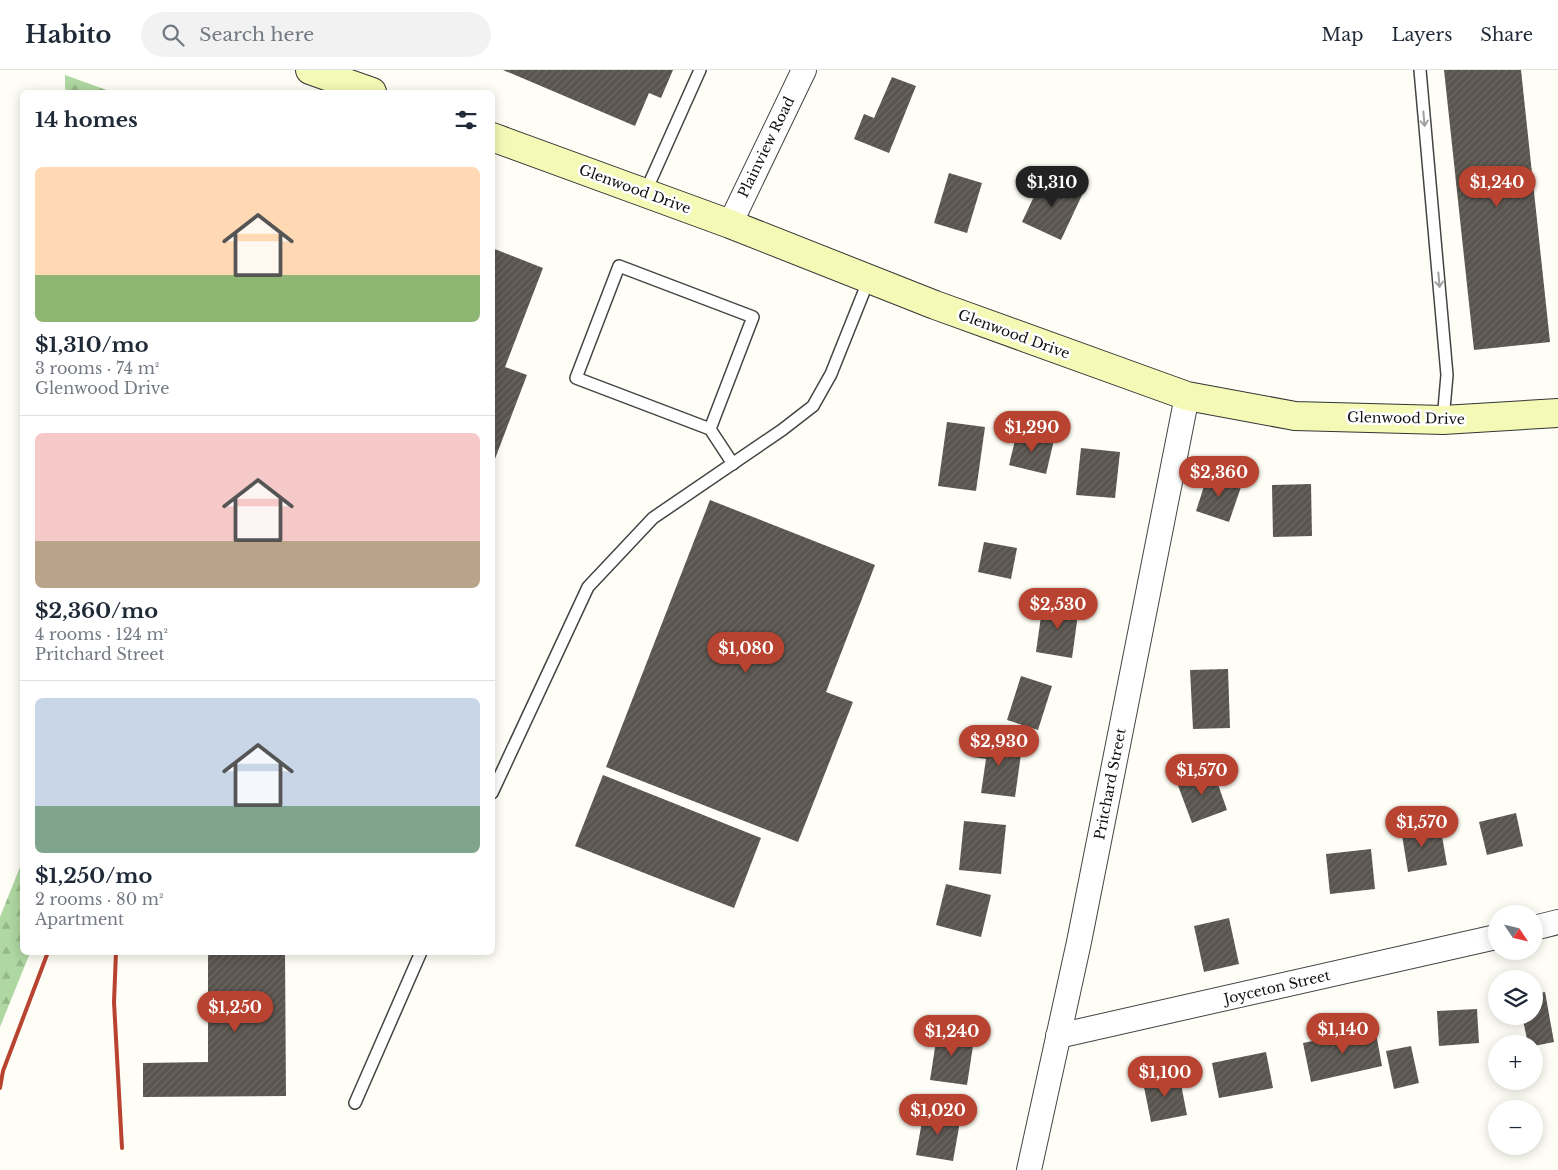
<!DOCTYPE html>
<meta charset="utf-8">
<style>
:root{--surface:#fff;--page:#f2f2f3;--text:#1f2937;--muted:#747a83;--line:#e0e1e3;--accent:#b94331}
body{margin:0;font-family:"Libre Baskerville",serif;background:var(--page);color:var(--text);height:100vh;display:flex;flex-direction:column;font-size:19px;white-space:nowrap}
*{box-sizing:border-box;margin:0}
p{font-size:16px;color:var(--muted)}
.icon{flex:none;width:28px;height:28px;fill:none;stroke:currentColor;stroke-width:2;stroke-linecap:round;stroke-linejoin:round}
.map{position:relative;flex:1;overflow:hidden}
.drawer{position:absolute;left:20px;top:20px;width:475px;height:865px;display:flex;flex-direction:column;background:var(--surface);border-radius:8px;box-shadow:0 2px 12px #0003}
.drawer>*{flex:none}
.needle{width:32px;rotate:125deg}
.controls{position:absolute;left:1488px;top:835px;display:grid;gap:10px}
.controls a{display:grid;place-items:center;width:55px;height:55px;border-radius:50%;background:var(--surface);box-shadow:0 2px 12px #0003;font-size:25px}
.price{position:absolute;translate:-50% -42px;padding:0 11px;border-radius:18px;background:var(--accent);color:#fff;font-size:16px;line-height:32px;filter:drop-shadow(0 1px 2px #0008)}
.price::after{content:'';position:absolute;left:50%;top:30px;width:15px;height:11px;margin-left:-8px;background:inherit;clip-path:polygon(0 0,100% 0,50% 100%)}
.price.active{background:#222;color:#fff}
ul{padding:0;list-style:none}
li{display:grid;align-content:center;gap:10px;height:265px;padding:0 15px}
li+li{border-top:1px solid var(--line)}
li span{display:grid;place-items:center;height:155px;border-radius:8px;color:#555}
li>.icon{margin-inline-start:auto}
span .icon{width:90px;height:90px;fill:#fffc;stroke-width:1}
li b{font-size:21px}
h2{display:flex;justify-content:space-between;align-items:center;height:60px;padding:0 15px;font-size:21px}
header{display:flex;align-items:center;gap:30px;box-sizing:border-box;height:70px;padding:0 25px;background:var(--surface);border-bottom:1px solid var(--line)}
header strong{font-size:24px}
nav{display:flex;gap:28px;margin-inline-start:auto;font-size:18px}
.search{width:350px;height:45px;background:var(--page);display:flex;align-items:center;gap:12px;box-sizing:border-box;padding:0 18px;border-radius:28px;color:var(--muted);font-size:19px}
.map>svg:first-child{display:block}
</style>
<header>
<strong>Habito</strong>
<div class="search"><svg class="icon" aria-label="search" viewBox="0 0 24 24"><circle cx="10" cy="10" r="6"/><path d="M15 15l6 6"/></svg>Search here</div>
<nav><a>Map</a><a>Layers</a><a>Share</a></nav>
</header>
<div class="map">
<svg width="1558" height="1100" viewBox="0 0 1558 1100">
<defs>
<pattern id="forest-firs" width="22" height="20" patternUnits="userSpaceOnUse" patternTransform="scale(1.25)"><rect width="22" height="20" fill="#afd7a1"/><path d="M5 1l3.5 6h-7zM16 11l3.5 6h-7z" fill="#96b88a"/></pattern>
<pattern id="building-hatch" width="6" height="6" patternUnits="userSpaceOnUse" patternTransform="scale(1.25)"><rect width="6" height="6" fill="#59544e"/><path d="M-1 1l2-2M0 6l6-6M5 7l2-2" fill="none" stroke="#6c6863"/></pattern>
</defs>
<rect width="100%" height="100%" fill="#fefef6"/>
<g fill="url(#forest-firs)">
<path d="M 65,5 L 112,22 L 69,22 L 65,19 Z"/>
<path d="M 22,792 L 22,882 L 30,883 L 0,957 L 0,847 Z"/>
</g>
<g fill="url(#building-hatch)">
<path d="M 503,0 L 673,0 L 661,28 L 649,23 L 635,56 Z"/>
<path d="M 1444,0 L 1521,0 L 1550,272 L 1474,280 Z"/>
<path d="M 892,7 L 916,16 L 889,83 L 854,69 L 864,44 L 874,48 Z"/>
<path d="M 949,103 L 982,113 L 967,163 L 934,153 Z"/>
<path d="M 1044,105 L 1083,123 L 1061,170 L 1022,152 Z"/>
<path d="M 492,178 L 543,198 L 505,297 L 527,305 L 493,394 Z"/>
<path d="M 947,352 L 985,357 L 976,421 L 938,416 Z"/>
<path d="M 1017,362 L 1054,370 L 1046,404 L 1009,395 Z"/>
<path d="M 1081,378 L 1120,382 L 1115,428 L 1076,425 Z"/>
<path d="M 1208,404 L 1242,414 L 1229,452 L 1196,441 Z"/>
<path d="M 1311,414 L 1312,466 L 1273,467 L 1272,415 Z"/>
<path d="M 710,430 L 875,495 L 826,622 L 853,632 L 798,772 L 606,697 Z"/>
<path d="M 984,472 L 1017,478 L 1011,509 L 978,502 Z"/>
<path d="M 1043,532 L 1079,537 L 1072,588 L 1036,582 Z"/>
<path d="M 1228,599 L 1230,658 L 1193,659 L 1190,600 Z"/>
<path d="M 1021,606 L 1052,616 L 1038,660 L 1007,650 Z"/>
<path d="M 974,670 L 1022,677 L 1015,727 L 981,723 L 986,689 L 972,687 Z"/>
<path d="M 1213,700 L 1227,740 L 1192,753 L 1177,713 Z"/>
<path d="M 603,705 L 761,768 L 734,838 L 575,776 Z"/>
<path d="M 1516,743 L 1523,776 L 1487,785 L 1479,752 Z"/>
<path d="M 1418,750 L 1421,764 L 1441,760 L 1447,795 L 1408,802 L 1400,753 Z"/>
<path d="M 964,751 L 1006,755 L 1001,804 L 959,800 Z"/>
<path d="M 1371,779 L 1375,819 L 1330,824 L 1326,784 Z"/>
<path d="M 946,814 L 991,825 L 981,867 L 936,855 Z"/>
<path d="M 1229,848 L 1239,894 L 1204,902 L 1194,856 Z"/>
<path d="M 208,882 L 285,882 L 286,1026 L 143,1027 L 143,993 L 208,992 Z"/>
<path d="M 1545,922 L 1554,972 L 1534,976 L 1534,974 L 1528,974 L 1523,950 L 1510,952 L 1509,946 L 1534,946 L 1534,924 Z"/>
<path d="M 1477,939 L 1479,973 L 1439,976 L 1437,941 Z"/>
<path d="M 938,958 L 975,963 L 967,1015 L 930,1010 Z"/>
<path d="M 1375,958 L 1382,996 L 1311,1012 L 1303,973 Z"/>
<path d="M 1411,976 L 1419,1013 L 1394,1019 L 1386,981 Z"/>
<path d="M 1266,982 L 1273,1018 L 1219,1028 L 1212,993 Z"/>
<path d="M 1179,1004 L 1187,1045 L 1151,1052 L 1143,1012 Z"/>
<path d="M 924,1040 L 961,1046 L 953,1091 L 916,1085 Z"/>
</g>
<g fill="none" stroke-linecap="round" stroke-linejoin="round">
<g stroke="#444" stroke-width="14">
<g id="lane">
<path d="M 1420,0 L 1447,305 L 1443,350"/>
<path d="M 645,123 L 700,0"/>
<path d="M 710,359 L 753,247 L 619,196 L 576,308 L 710,359 L 733,394"/>
<path d="M 492,723 L 588,517 L 653,448 L 782,360 L 813,336 L 831,304 L 869,209"/>
<path d="M 355,1033 L 421,882"/>
</g>
</g>
<g stroke="#444" stroke-width="26">
<g id="street">
<path d="M 730,154 L 804,0"/>
<path d="M 1534,858 L 1558,852"/>
<path d="M 1058,966 L 1496,867"/>
<path d="M 1029,1100 L 1079,872 L 1187,326"/>
</g>
</g>
<g stroke="#333" stroke-width="30">
<g id="secondary">
<path d="M 310,0 L 372,22"/>
<path d="M 492,67 L 730,154 L 935,235 L 1187,326 L 1295,346 L 1443,350 L 1558,343"/>
</g>
</g>
<use href="#lane" stroke="#fff" stroke-width="11"/>
<use href="#street" stroke="#fff" stroke-width="24"/>
<use href="#secondary" stroke="#f5f9b6" stroke-width="28"/>
<g stroke="#b94331" stroke-width="4">
<path d="M 116,882 L 114,932 L 122,1078"/>
<path d="M 0,1018 L 3,1001 L 48,882"/>
</g>
</g>
<defs><path id="oneway-shaft" d="M-6 0H5M1.5-3L5.5 0L1.5 3" fill="none" stroke-width="1.6" stroke-linecap="round" stroke-linejoin="round" transform="scale(1.25)"/></defs>
<g stroke="#a0a0a0">
<use href="#oneway-shaft" transform="translate(1424 49) rotate(85)"/>
<use href="#oneway-shaft" transform="translate(1439 210) rotate(85)"/>
</g>
<g text-anchor="middle" stroke-width="5" stroke-linejoin="round" paint-order="stroke">
<g font-size="14" fill="#111" stroke="#fff">
<text transform="translate(766 77) rotate(-64)" y="5">Plainview Road</text>
<text transform="translate(635 119) rotate(20)" y="5">Glenwood Drive</text>
<text transform="translate(1014 264) rotate(20)" y="5">Glenwood Drive</text>
<text transform="translate(1406 348) rotate(1)" y="5">Glenwood Drive</text>
<text transform="translate(1110 714) rotate(-79)" y="5">Pritchard Street</text>
<text transform="translate(1277 917) rotate(-13)" y="5">Joyceton Street</text>
</g>
</g>
</svg>
<div class="controls">
<a><svg class="needle" viewBox="-14 -14 28 28"><path d="M0-13l5 13h-10z" fill="#e53935"/><path d="M0 13l5-13h-10z" fill="#747a83"/></svg></a>
<a><svg class="icon" aria-label="layers" viewBox="0 0 24 24"><path d="M12 4l9 5-9 5-9-5zM3 14l9 5 9-5"/></svg></a>
<a>+</a>
<a>−</a>
</div>
<b class="price active" style="left:1052px;top:138px">$1,310</b>
<b class="price" style="left:1497px;top:138px">$1,240</b>
<b class="price" style="left:1032px;top:383px">$1,290</b>
<b class="price" style="left:1219px;top:428px">$2,360</b>
<b class="price" style="left:1058px;top:560px">$2,530</b>
<b class="price" style="left:746px;top:604px">$1,080</b>
<b class="price" style="left:999px;top:697px">$2,930</b>
<b class="price" style="left:1202px;top:726px">$1,570</b>
<b class="price" style="left:1422px;top:778px">$1,570</b>
<b class="price" style="left:235px;top:963px">$1,250</b>
<b class="price" style="left:1343px;top:985px">$1,140</b>
<b class="price" style="left:952px;top:987px">$1,240</b>
<b class="price" style="left:1165px;top:1028px">$1,100</b>
<b class="price" style="left:938px;top:1066px">$1,020</b>
<section class="drawer">
<h2>14 homes<svg class="icon" aria-label="filters" viewBox="0 0 24 24"><path d="M4 7h16M4 17h16"/><circle cx="9" cy="7" r="2"/><circle cx="15" cy="17" r="2"/></svg></h2>
<ul>
<li><span style="background:linear-gradient(#ffd9b3 70%,#8fb573 0)"><svg class="icon" aria-label="home" viewBox="0 0 24 24"><path d="M3 11l9-7 9 7M6 9v11h12V9"/></svg></span><div><b>$1,310/mo</b><p>3 rooms · 74 m²</p><p>Glenwood Drive</p></div></li>
<li><span style="background:linear-gradient(#f6c9c9 70%,#b9a48a 0)"><svg class="icon" aria-label="home" viewBox="0 0 24 24"><path d="M3 11l9-7 9 7M6 9v11h12V9"/></svg></span><div><b>$2,360/mo</b><p>4 rooms · 124 m²</p><p>Pritchard Street</p></div></li>
<li><span style="background:linear-gradient(#c9d6e8 70%,#7fa58c 0)"><svg class="icon" aria-label="home" viewBox="0 0 24 24"><path d="M3 11l9-7 9 7M6 9v11h12V9"/></svg></span><div><b>$1,250/mo</b><p>2 rooms · 80 m²</p><p>Apartment</p></div></li>
</ul>
</section>
</div>
